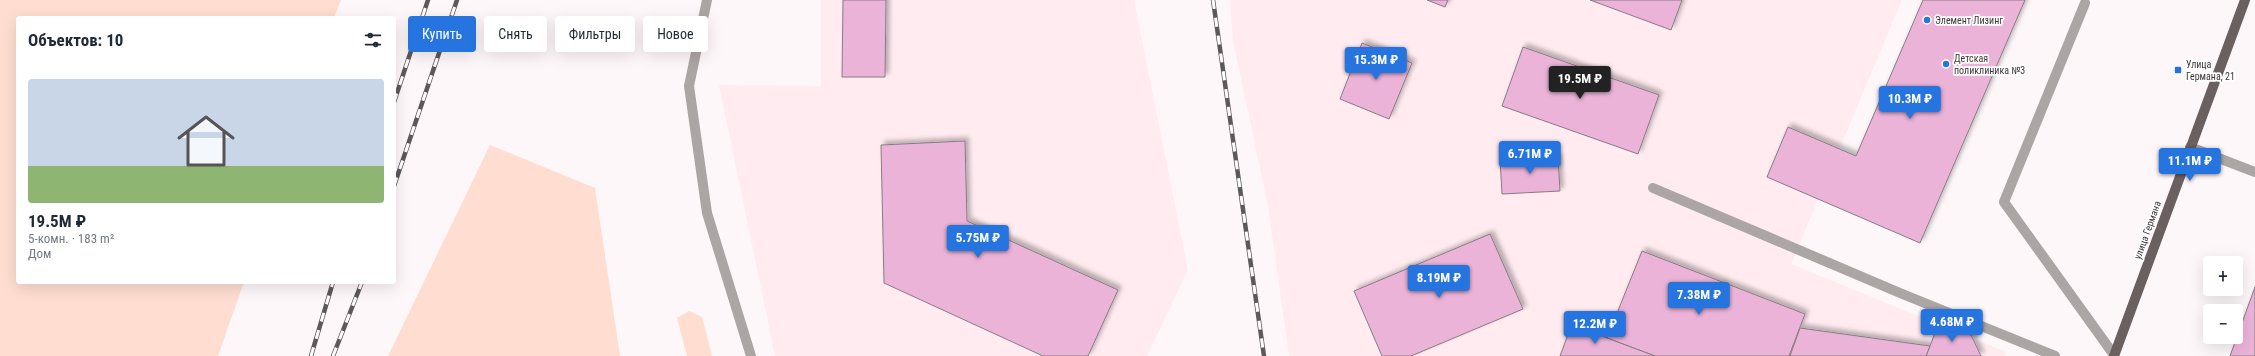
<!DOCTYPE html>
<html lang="ru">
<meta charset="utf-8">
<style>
:root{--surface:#fff;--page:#f6f6f7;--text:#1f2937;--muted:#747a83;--line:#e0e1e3;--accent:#2574df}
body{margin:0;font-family:"Roboto Condensed",sans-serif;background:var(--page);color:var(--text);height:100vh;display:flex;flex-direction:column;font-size:15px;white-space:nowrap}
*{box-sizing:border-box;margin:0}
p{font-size:13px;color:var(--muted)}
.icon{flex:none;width:22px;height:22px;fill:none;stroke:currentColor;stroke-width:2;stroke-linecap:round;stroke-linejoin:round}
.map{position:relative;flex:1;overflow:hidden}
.details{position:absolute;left:16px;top:16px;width:380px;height:268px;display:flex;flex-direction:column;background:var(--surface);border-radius:4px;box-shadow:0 4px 16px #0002}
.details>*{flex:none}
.top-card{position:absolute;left:408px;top:16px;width:380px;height:36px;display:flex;gap:8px}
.fabs{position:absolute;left:2203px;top:256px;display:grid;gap:8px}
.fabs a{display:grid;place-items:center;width:40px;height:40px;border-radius:4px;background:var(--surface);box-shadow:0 4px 16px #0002;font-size:20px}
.price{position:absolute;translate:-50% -34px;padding:0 9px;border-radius:4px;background:var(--accent);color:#fff;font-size:13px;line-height:26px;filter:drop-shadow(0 1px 2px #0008)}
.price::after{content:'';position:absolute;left:50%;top:24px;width:12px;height:9px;margin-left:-6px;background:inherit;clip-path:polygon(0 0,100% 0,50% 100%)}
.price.current{background:#222;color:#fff}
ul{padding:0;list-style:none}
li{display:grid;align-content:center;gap:8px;height:212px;padding:0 12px}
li+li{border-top:1px solid var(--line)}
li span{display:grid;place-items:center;height:124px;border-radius:4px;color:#555}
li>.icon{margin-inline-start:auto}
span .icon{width:72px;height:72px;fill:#fffc;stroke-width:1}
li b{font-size:17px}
h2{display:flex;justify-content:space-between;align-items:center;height:48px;padding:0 12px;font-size:17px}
.pill{padding:0 14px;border-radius:4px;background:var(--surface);box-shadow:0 4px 16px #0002;font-size:14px;line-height:36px}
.pill.current{background:var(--accent);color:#fff}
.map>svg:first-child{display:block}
</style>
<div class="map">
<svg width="2255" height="356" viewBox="0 0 2255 356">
<defs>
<filter id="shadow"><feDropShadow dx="3.5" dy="-3.5" stdDeviation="2" flood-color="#0004"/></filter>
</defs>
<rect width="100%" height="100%" fill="#fef7f9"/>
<g fill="#ffebf0">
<path d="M 821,0 L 1134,0 L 1188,270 L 1147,356 L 775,356 L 719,85 L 821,86 Z"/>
<path d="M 1230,0 L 1902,0 L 1791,264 L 2006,352 L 2004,356 L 1289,356 L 1268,206 L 1233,41 Z"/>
</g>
<g fill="#ffded1">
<path d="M 0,0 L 341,0 L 334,18 L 18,18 L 18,282 L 244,282 L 218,356 L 0,356 Z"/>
<path d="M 490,145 L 595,188 L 620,356 L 388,356 Z"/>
<path d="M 689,311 L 702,317 L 712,356 L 687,356 L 677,318 Z"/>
</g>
<g fill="#ebb3d8" stroke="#877c83" filter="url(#shadow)">
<path d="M 843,0 L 886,0 L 885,77 L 842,77 Z"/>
<path d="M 1427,0 L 1448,0 L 1445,7 Z"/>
<path d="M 1590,0 L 1682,0 L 1671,30 Z"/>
<path d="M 1923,0 L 2025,0 L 1920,243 L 1767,177 L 1788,127 L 1856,156 Z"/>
<path d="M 1362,43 L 1412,63 L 1389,119 L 1340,99 Z"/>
<path d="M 1523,47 L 1659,95 L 1638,154 L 1502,106 Z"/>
<path d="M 965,141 L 967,221 L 1118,290 L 1088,356 L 1043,356 L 884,283 L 881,145 Z"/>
<path d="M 1558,157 L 1560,191 L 1502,194 L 1500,159 Z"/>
<path d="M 1490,234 L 1523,309 L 1411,356 L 1382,356 L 1354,291 Z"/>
<path d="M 1642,251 L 1805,314 L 1789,356 L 1655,356 L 1607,338 Z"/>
<path d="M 2255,287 L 2255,356 L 2230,356 Z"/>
<path d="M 1939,323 L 1971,335 L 1981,356 L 1926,356 Z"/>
<path d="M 1572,324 L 1607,338 L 1655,356 L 1560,356 Z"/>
<path d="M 1800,328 L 1930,346 L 1926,356 L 1790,356 Z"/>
</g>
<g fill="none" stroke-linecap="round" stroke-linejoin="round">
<g stroke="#aca5a5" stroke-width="10">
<path d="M 707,0 L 689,86 L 707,213 L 751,356"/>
<path d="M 2085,3 L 2004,202 L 2114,355"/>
<path d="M 2190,147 L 2255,172"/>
<path d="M 1653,188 L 1900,293 L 2055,356"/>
</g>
<path stroke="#6b6060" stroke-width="10" d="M 2114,356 L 2245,0"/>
<g stroke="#5e5859" stroke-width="4.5">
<g id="rail">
<path d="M 1213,0 L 1264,356"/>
<path d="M 394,102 L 428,0"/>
<path d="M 394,186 L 457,0"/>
<path d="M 311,356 L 333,282"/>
<path d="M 333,356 L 362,282"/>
</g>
</g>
<use href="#rail" stroke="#fff" stroke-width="3" stroke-dasharray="9" stroke-linecap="butt"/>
</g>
<g fill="#2574df" stroke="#fff" stroke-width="1.5">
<circle cx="1927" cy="20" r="4"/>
<circle cx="1946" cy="64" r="4"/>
<rect x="2174" y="66" width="8" height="8" rx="2"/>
</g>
<g text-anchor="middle" stroke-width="3.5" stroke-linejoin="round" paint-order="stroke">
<g font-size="10" fill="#3d3738" stroke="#fff" text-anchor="start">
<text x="1935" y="24">Элемент Лизинг</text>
<text x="1954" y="62">Детская<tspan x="1954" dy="12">поликлиника №3</tspan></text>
<text x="2186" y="68">Улица<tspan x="2186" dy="12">Германа, 21</tspan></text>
</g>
<g font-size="10" fill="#3d3738" stroke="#fff">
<text transform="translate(2147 230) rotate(-70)" y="4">улица Германа</text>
</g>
</g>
</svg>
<div class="fabs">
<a>+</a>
<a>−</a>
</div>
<b class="price" style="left:1376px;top:81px">15.3M ₽</b>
<b class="price current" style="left:1580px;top:100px">19.5M ₽</b>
<b class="price" style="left:1910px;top:120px">10.3M ₽</b>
<b class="price" style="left:1530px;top:175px">6.71M ₽</b>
<b class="price" style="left:2190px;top:182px">11.1M ₽</b>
<b class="price" style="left:978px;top:259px">5.75M ₽</b>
<b class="price" style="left:1439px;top:299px">8.19M ₽</b>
<b class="price" style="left:1699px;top:316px">7.38M ₽</b>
<b class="price" style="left:1952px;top:343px">4.68M ₽</b>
<b class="price" style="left:1595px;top:345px">12.2M ₽</b>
<div class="top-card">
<a class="pill current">Купить</a>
<a class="pill">Снять</a>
<a class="pill">Фильтры</a>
<a class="pill">Новое</a>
</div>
<section class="details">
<h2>Объектов: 10<svg class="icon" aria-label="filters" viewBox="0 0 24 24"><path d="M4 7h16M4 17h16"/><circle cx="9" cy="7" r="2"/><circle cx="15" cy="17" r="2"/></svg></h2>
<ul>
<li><span style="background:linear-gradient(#c9d6e8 70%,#8fb573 0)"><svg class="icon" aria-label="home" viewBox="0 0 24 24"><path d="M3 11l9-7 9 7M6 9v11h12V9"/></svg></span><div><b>19.5M ₽</b><p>5-комн. · 183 m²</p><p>Дом</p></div></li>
</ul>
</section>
</div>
